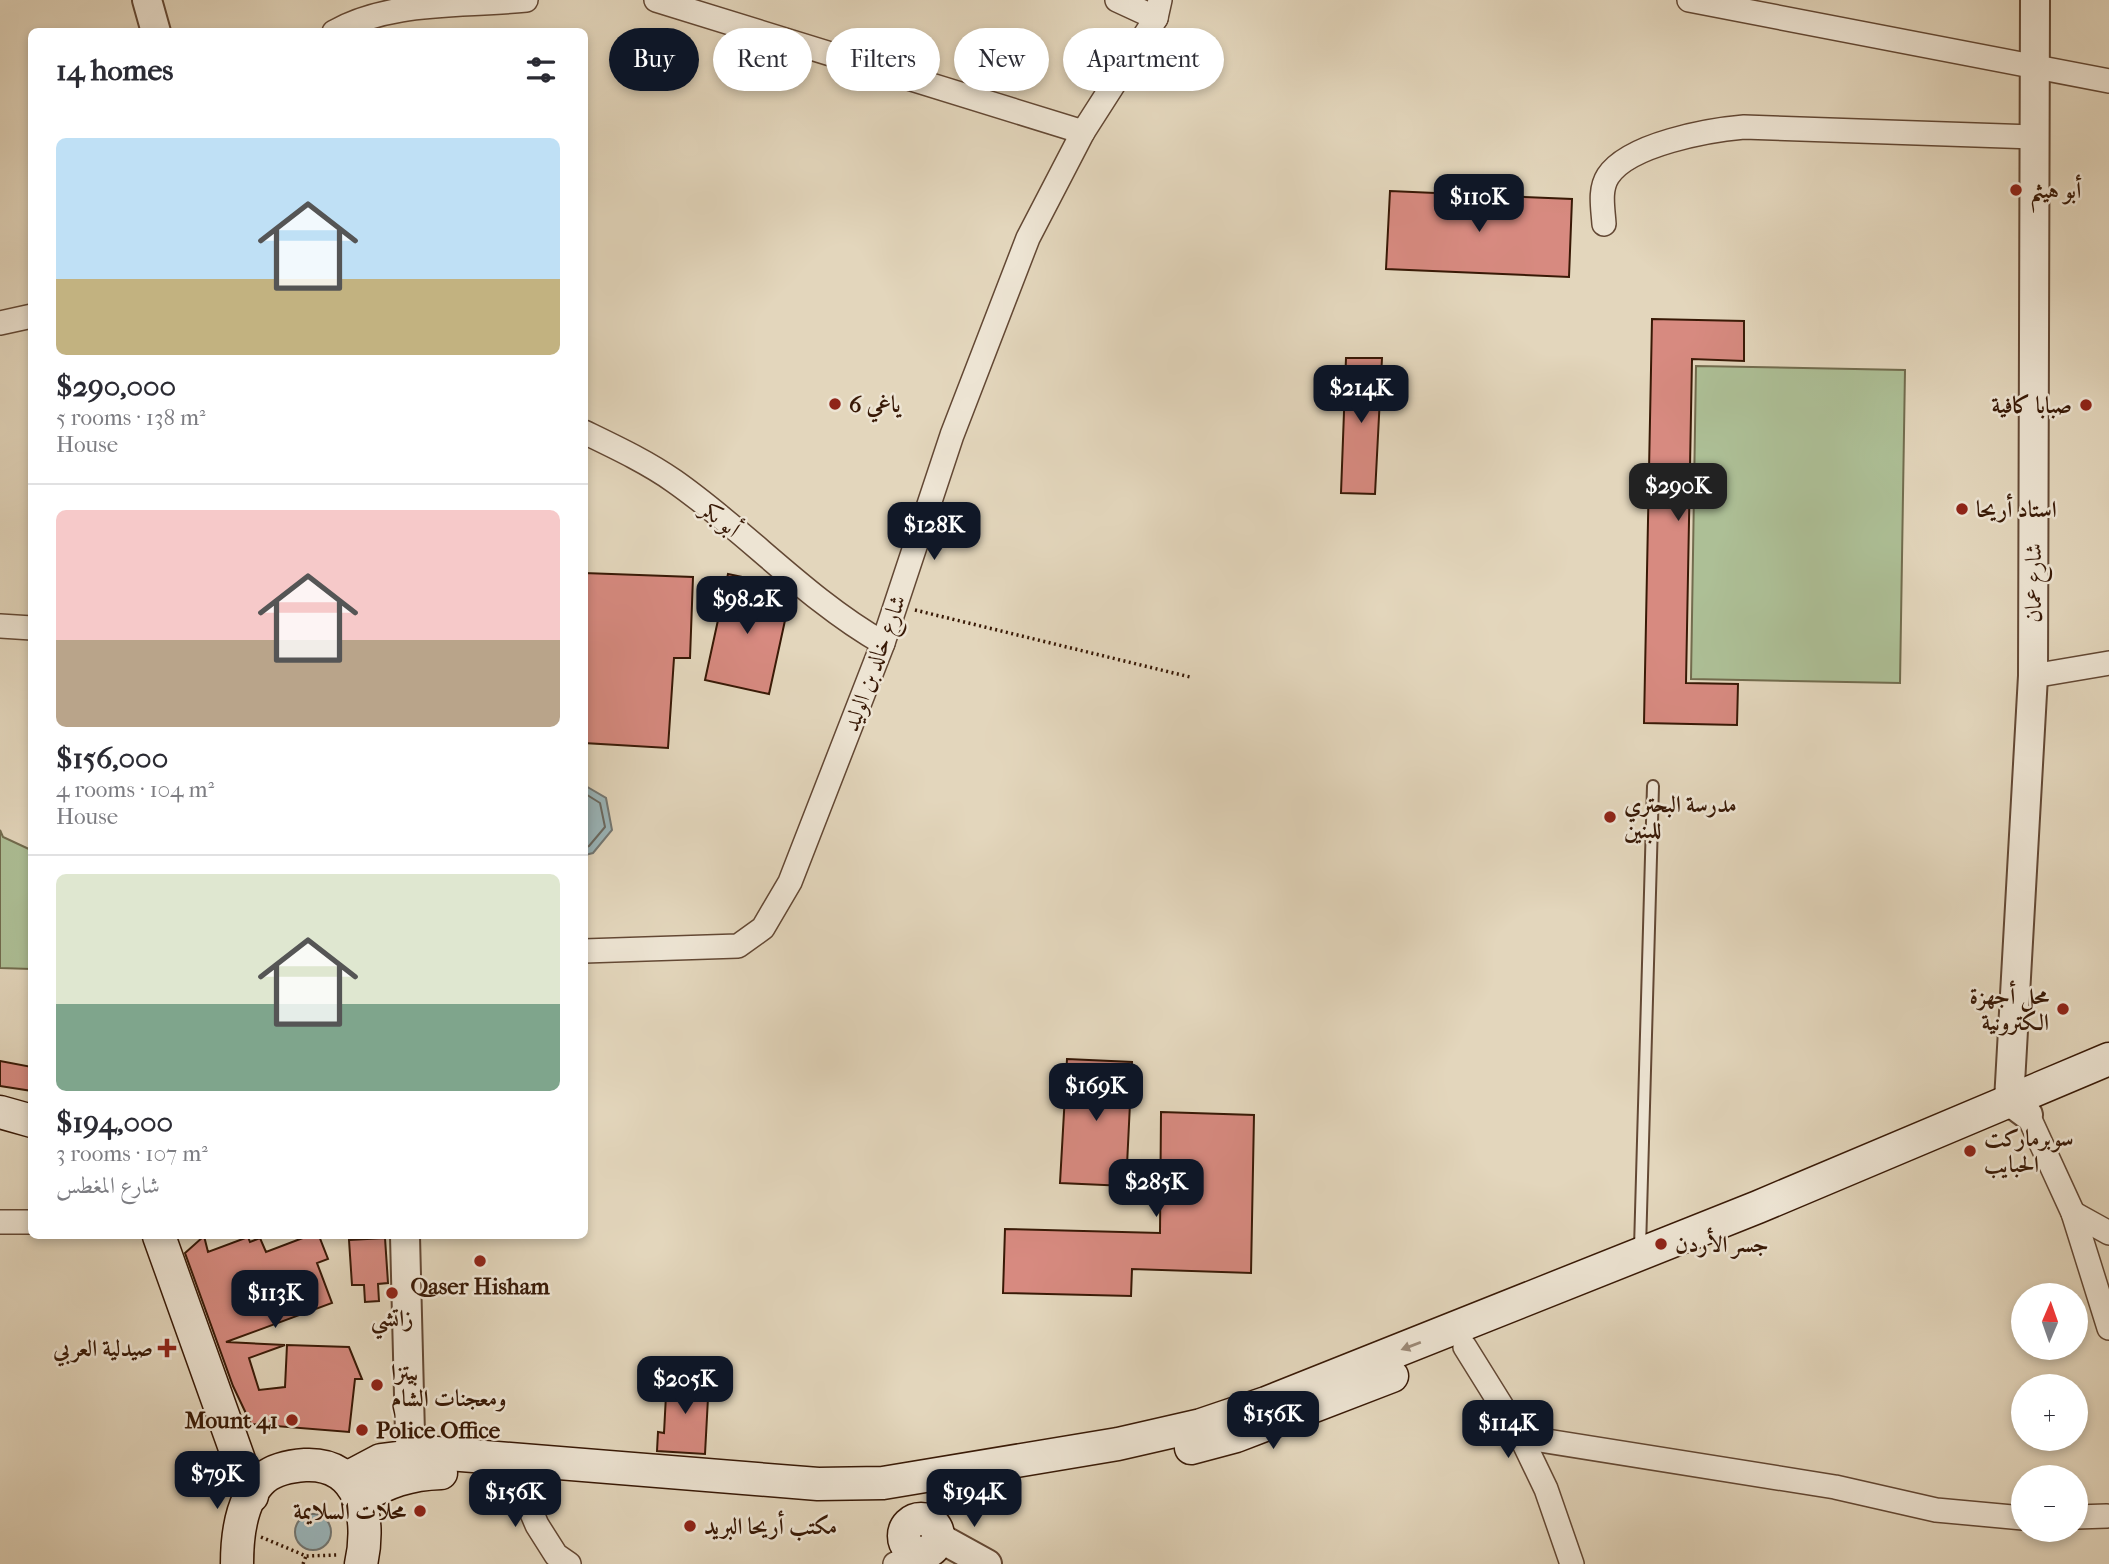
<!DOCTYPE html>
<meta charset="utf-8">
<style>
:root{--surface:#fff;--page:#f2f2f3;--text:#2b2b33;--muted:#7c7c81;--line:#e1e1e2;--accent:#111827}
body{margin:0;font-family:"IM FELL French Canon",Amiri,serif;background:var(--page);color:var(--text);height:100vh;display:flex;flex-direction:column;font-size:26px;white-space:nowrap}
*{box-sizing:border-box;margin:0}
p{font-size:23px;color:var(--muted)}
.icon{flex:none;width:38px;height:38px;fill:none;stroke:currentColor;stroke-width:2;stroke-linecap:round;stroke-linejoin:round}
.map{position:relative;flex:1;overflow:hidden}
.drawer{position:absolute;left:28px;top:28px;width:560px;height:1211px;display:flex;flex-direction:column;background:var(--surface);border-radius:10px;box-shadow:0 4px 10px #0003}
.drawer>*{flex:none}
.guide{position:absolute;left:609px;top:28px;width:665px;height:63px;display:flex;gap:14px}
.needle{width:46px;rotate:2deg}
.tools{position:absolute;left:2011px;top:1283px;display:grid;gap:14px}
.tools a{display:grid;place-items:center;width:77px;height:77px;border-radius:50%;background:var(--surface);box-shadow:0 4px 10px #0003;font-size:35px}
.price{position:absolute;translate:-50% -60px;padding:0 16px;border-radius:14px;background:var(--accent);color:#fff;font-size:23px;line-height:46px;filter:drop-shadow(0 2px 4px #0008)}
.price::after{content:'';position:absolute;left:50%;top:42px;width:21px;height:16px;margin-left:-10px;background:inherit;clip-path:polygon(0 0,100% 0,50% 100%)}
.price.on{background:#222;color:#fff}
ul{padding:0;list-style:none}
li{display:grid;align-content:center;gap:14px;height:371px;padding:0 28px}
li+li{border-top:2px solid var(--line)}
li span{display:grid;place-items:center;height:217px;border-radius:10px;color:#555}
li>.icon{margin-inline-start:auto}
span .icon{width:126px;height:126px;fill:#fffc;stroke-width:1}
li b{font-size:30px}
h2{display:flex;justify-content:space-between;align-items:center;height:84px;padding:0 28px;font-size:30px}
.tag{padding:0 24px;border-radius:32px;background:var(--surface);box-shadow:0 4px 10px #0003;font-size:24px;line-height:63px}
.tag.on{background:var(--accent);color:#fff}
.map>svg:first-child{display:block}
</style>
<div class="map">
<svg width="2109" height="1564" viewBox="0 0 2109 1564">
<rect width="100%" height="100%" fill="#e3d6bc"/>
<filter id="stains"><feTurbulence type="fractalNoise" baseFrequency=".00286" numOctaves="4"/><feColorMatrix values="0 0 0 0 .2 0 0 0 0 .09 0 0 0 0 .02 0 0 0 .5 -.17"/></filter>
<radialGradient id="worn" r=".72"><stop offset=".6" stop-color="#630" stop-opacity="0"/><stop offset="1" stop-color="#630" stop-opacity=".3"/></radialGradient>
<g fill="#adbf96" stroke="#726c4e" stroke-width="2">
<path d="M 1696,366 L 1905,370 L 1900,683 L 1691,679 Z"/>
<path d="M 0,830 L 3,837 L 31,850 L 31,969 L 0,968 Z"/>
</g>
<g fill="#9ab6bb" stroke="#737773" stroke-width="2">
<path d="M 584,785 L 606,798 L 612,830 L 593,853 L 585,855 Z"/>
<circle cx="313" cy="1532" r="18"/>
</g>
<g fill="none" stroke-linecap="round" stroke-linejoin="round">
<path stroke="#696860" stroke-width="2" d="M 584,793 L 600,803 L 605,827 L 589,846 L 584,848"/>
</g>
<g fill="#d78a80" stroke="#381906" stroke-width="2">
<path d="M 1390,191 L 1572,199 L 1569,277 L 1386,269 Z"/>
<path d="M 1652,319 L 1744,321 L 1744,361 L 1692,359 L 1686,683 L 1738,684 L 1737,725 L 1644,723 Z"/>
<path d="M 1346,358 L 1382,358 L 1375,494 L 1341,493 Z"/>
<path d="M 584,573 L 693,577 L 690,658 L 674,658 L 668,748 L 584,743 Z"/>
<path d="M 728,574 L 771,583 L 768,598 L 789,602 L 769,694 L 705,680 Z"/>
<path d="M 1067,1059 L 1132,1062 L 1126,1186 L 1060,1183 Z"/>
<path d="M 0,1061 L 32,1067 L 32,1091 L 0,1086 Z"/>
<path d="M 1161,1112 L 1254,1115 L 1251,1273 L 1132,1269 L 1131,1296 L 1003,1293 L 1005,1229 L 1160,1233 Z"/>
<path d="M 204,1236 L 208,1252 L 248,1237 L 250,1242 L 260,1238 L 266,1252 L 308,1236 L 319,1236 L 328,1259 L 317,1263 L 332,1303 L 226,1342 L 285,1345 L 249,1358 L 259,1390 L 285,1387 L 287,1345 L 349,1347 L 362,1379 L 355,1379 L 349,1432 L 251,1424 L 233,1386 L 185,1253 Z"/>
<path d="M 385,1238 L 388,1283 L 378,1284 L 379,1301 L 365,1302 L 364,1285 L 352,1285 L 349,1240 Z"/>
<path d="M 667,1376 L 709,1379 L 705,1454 L 657,1451 L 658,1432 L 664,1433 Z"/>
</g>
<g fill="none" stroke-linecap="round" stroke-linejoin="round">
<g stroke="#634834" stroke-width="14">
<path id="service" d="M 1640,1248 L 1653,786"/>
</g>
<g stroke="#634834" stroke-width="26">
<g id="minor">
<path d="M 656,0 L 1083,132"/>
<path d="M 1117,0 L 1156,18"/>
<path d="M 1689,0 L 2109,81"/>
<path d="M 334,32 C 391,0 462,7 526,0"/>
<path d="M 1604,224 C 1603,208 1599,190 1608,176 C 1629,144 1709,130 1744,127 L 2034,137"/>
<path d="M 0,323 L 32,316"/>
<path d="M 584,432 C 615,447 647,462 674,481 C 747,532 806,599 883,643"/>
<path d="M 0,626 L 32,628"/>
<path d="M 2033,676 L 2109,663"/>
<path d="M 584,951 L 738,946 L 763,928 L 790,882 L 883,643 L 952,435 L 1028,238 L 1083,132 L 1156,18 L 1160,0"/>
<path d="M 2028,1115 L 2073,1213 L 2109,1328"/>
<path d="M 2073,1213 L 2109,1233"/>
<path d="M 0,1222 L 32,1222"/>
<path d="M 1465,1347 L 1521,1437 L 1546,1489 L 1572,1564"/>
<path d="M 1521,1437 L 1835,1487 L 1936,1510 L 2023,1518"/>
<path d="M 501,1458 L 517,1478 L 537,1525 L 556,1555 L 569,1564"/>
<path d="M 2076,1517 L 2107,1516"/>
<path d="M 895,1564 L 905,1559 L 921,1564"/>
</g>
</g>
<g stroke="#634834" stroke-width="32">
<g id="tertiary">
<path d="M 147,0 L 156,32"/>
<path d="M 2028,1115 L 2009,1101 L 2033,676 L 2035,0"/>
<path d="M 405,1236 L 411,1474"/>
<path d="M 938,1537 L 987,1564"/>
</g>
</g>
<g stroke="#381906" stroke-width="35">
<g id="secondary">
<path d="M 0,1112 L 32,1121"/>
<path d="M 159,1236 L 252,1496"/>
<path d="M 1191,1448 L 1236,1436 L 1392,1376"/>
<path d="M 347,1478 L 381,1460 L 436,1453 L 818,1484 L 883,1483 L 1118,1444 L 1201,1425 L 1266,1403 L 1758,1207 L 2109,1059"/>
<path d="M 360,1498 C 387,1482 409,1474 441,1473"/>
<circle cx="921" cy="1536" r="17"/>
<path d="M 237,1564 C 237,1535 241,1498 264,1478 C 275,1469 291,1466 305,1465 C 362,1462 371,1520 361,1564"/>
</g>
</g>
<g stroke="#381906" stroke-width="3.5" stroke-dasharray="2 3.5" stroke-linecap="butt">
<path d="M 915,610 L 1190,677"/>
<path d="M 261,1537 L 306,1556 L 337,1555"/>
<path d="M 303,1564 L 306,1556"/>
</g>
<use href="#service" stroke="#ede4d3" stroke-width="10"/>
<use href="#minor" stroke="#ede4d3" stroke-width="23"/>
<use href="#tertiary" stroke="#ede4d3" stroke-width="28"/>
<use href="#secondary" stroke="#ede4d3" stroke-width="32"/>
</g>
<defs><path id="oneway-solid" d="M-6-.8H1V-3.2L6.5 0L1 3.2V.8H-6Z" transform="scale(1.75)"/></defs>
<use fill="#9c8977" href="#oneway-solid" transform="translate(1411 1346) rotate(159)"/>
<g fill="#8f2418" stroke="#ede4d3" stroke-width="2.5">
<circle cx="2016" cy="190" r="7"/>
<circle cx="835" cy="404" r="7"/>
<circle cx="2086" cy="405" r="7"/>
<circle cx="1962" cy="509" r="7"/>
<circle cx="1610" cy="817" r="7"/>
<circle cx="2063" cy="1009" r="7"/>
<circle cx="1970" cy="1151" r="7"/>
<circle cx="1661" cy="1244" r="7"/>
<circle cx="480" cy="1261" r="7"/>
<circle cx="392" cy="1293" r="7"/>
<path d="M163.5 1337.5h7v7h7v7h-7v7h-7v-7h-7v-7h7z"/>
<circle cx="377" cy="1385" r="7"/>
<circle cx="292" cy="1420" r="7"/>
<circle cx="362" cy="1430" r="7"/>
<circle cx="420" cy="1511" r="7"/>
<circle cx="690" cy="1526" r="7"/>
</g>
<g text-anchor="middle" stroke-width="5" stroke-linejoin="round" paint-order="stroke">
<g font-size="23" font-weight="bold" fill="#381906" stroke="#ede4d3" text-anchor="start">
<text x="2030" y="198">أبو هيثم</text>
<text x="849" y="412">ياغي 6</text>
<text x="2072" y="413" text-anchor="end">صبابا كافية</text>
<text x="1976" y="517">استاد أريحا</text>
<text x="1624" y="812">مدرسة البحتري<tspan x="1624" dy="26">للبنين</tspan></text>
<text x="2049" y="1004" text-anchor="end">محل أجهزة<tspan x="2049" dy="26">الكترونية</tspan></text>
<text x="1984" y="1146">سوبرماركت<tspan x="1984" dy="26">الحبايب</tspan></text>
<text x="1675" y="1252">جسر الأردن</text>
<text x="480" y="1294" text-anchor="middle">Qaser Hisham</text>
<text x="392" y="1326" text-anchor="middle">زاتشي</text>
<text x="153" y="1356" text-anchor="end">صيدلية العربي</text>
<text x="391" y="1380">بيتزا<tspan x="391" dy="26">ومعجنات الشام</tspan></text>
<text x="278" y="1428" text-anchor="end">Mount 41</text>
<text x="376" y="1438">Police Office</text>
<text x="406" y="1519" text-anchor="end">محلات السلايمة</text>
<text x="704" y="1534">مكتب أريحا البريد</text>
</g>
<g font-size="23" fill="#381906" stroke="#ede4d3">
<text transform="translate(721 519) rotate(39)" y="8">أبو بكر</text>
<text transform="translate(2033 583) rotate(-90)" y="8">شارع عمان</text>
<text transform="translate(874 663) rotate(-70)" y="8">شارع خالد بن الوليد</text>
</g>
</g>
<rect width="100%" height="100%" filter="url(#stains)"/>
<rect width="100%" height="100%" fill="url(#worn)"/>
</svg>
<div class="tools">
<a><svg class="needle" viewBox="-14 -14 28 28"><path d="M0-13l5 13h-10z" fill="#e53935"/><path d="M0 13l5-13h-10z" fill="#7c7c81"/></svg></a>
<a>+</a>
<a>−</a>
</div>
<b class="price" style="left:1479px;top:234px">$110K</b>
<b class="price" style="left:1361px;top:425px">$214K</b>
<b class="price on" style="left:1678px;top:523px">$290K</b>
<b class="price" style="left:934px;top:562px">$128K</b>
<b class="price" style="left:747px;top:636px">$98.2K</b>
<b class="price" style="left:1096px;top:1123px">$169K</b>
<b class="price" style="left:1156px;top:1219px">$285K</b>
<b class="price" style="left:275px;top:1330px">$113K</b>
<b class="price" style="left:685px;top:1416px">$205K</b>
<b class="price" style="left:1273px;top:1451px">$156K</b>
<b class="price" style="left:1508px;top:1460px">$114K</b>
<b class="price" style="left:217px;top:1511px">$79K</b>
<b class="price" style="left:515px;top:1529px">$156K</b>
<b class="price" style="left:974px;top:1529px">$194K</b>
<div class="guide">
<a class="tag on">Buy</a>
<a class="tag">Rent</a>
<a class="tag">Filters</a>
<a class="tag">New</a>
<a class="tag">Apartment</a>
</div>
<section class="drawer">
<h2>14 homes<svg class="icon" aria-label="filters" viewBox="0 0 24 24"><path d="M4 7h16M4 17h16"/><circle cx="9" cy="7" r="2"/><circle cx="15" cy="17" r="2"/></svg></h2>
<ul>
<li><span style="background:linear-gradient(#bfe0f5 65%,#c2b280 0)"><svg class="icon" aria-label="home" viewBox="0 0 24 24"><path d="M3 11l9-7 9 7M6 9v11h12V9"/></svg></span><div><b>$290,000</b><p>5 rooms · 138 m²</p><p>House</p></div></li>
<li><span style="background:linear-gradient(#f6c9c9 60%,#b9a48a 0)"><svg class="icon" aria-label="home" viewBox="0 0 24 24"><path d="M3 11l9-7 9 7M6 9v11h12V9"/></svg></span><div><b>$156,000</b><p>4 rooms · 104 m²</p><p>House</p></div></li>
<li><span style="background:linear-gradient(#dfe7d0 60%,#7fa58c 0)"><svg class="icon" aria-label="home" viewBox="0 0 24 24"><path d="M3 11l9-7 9 7M6 9v11h12V9"/></svg></span><div><b>$194,000</b><p>3 rooms · 107 m²</p><p>شارع المغطس</p></div></li>
</ul>
</section>
</div>
